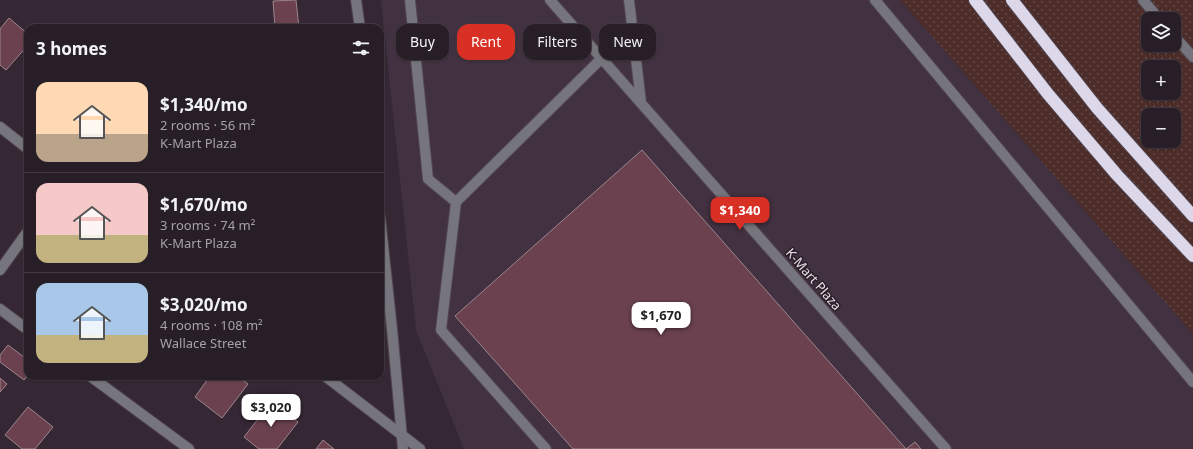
<!DOCTYPE html>
<meta charset="utf-8">
<style>
:root{--surface:#281e27;--page:#30272f;--text:#f1f3f6;--muted:#a5a2a7;--line:#443c44;--accent:#d93025}
body{margin:0;font-family:"Noto Sans",sans-serif;background:var(--page);color:var(--text);height:100vh;display:flex;flex-direction:column;font-size:15px;white-space:nowrap}
*{box-sizing:border-box;margin:0}
p{font-size:13px;color:var(--muted)}
.icon{flex:none;width:22px;height:22px;fill:none;stroke:currentColor;stroke-width:2;stroke-linecap:round;stroke-linejoin:round}
.map{position:relative;flex:1;overflow:hidden}
.details{position:absolute;left:24px;top:24px;width:360px;height:356px;display:flex;flex-direction:column;background:var(--surface);border-radius:12px;box-shadow:0 1px 3px #0004,0 0 0 1px var(--line)}
.details>*{flex:none}
.hud{position:absolute;left:396px;top:24px;width:380px;height:36px;display:flex;gap:8px}
.fabs{position:absolute;left:1141px;top:12px;display:grid;gap:8px}
.fabs a{display:grid;place-items:center;width:40px;height:40px;border-radius:8px;background:var(--surface);box-shadow:0 1px 3px #0004,0 0 0 1px var(--line);font-size:20px}
.price{position:absolute;translate:-50% -34px;padding:0 9px;border-radius:8px;background:#fff;color:#222;font-size:13px;line-height:26px;filter:drop-shadow(0 1px 2px #0008)}
.price::after{content:'';position:absolute;left:50%;top:24px;width:12px;height:9px;margin-left:-6px;background:inherit;clip-path:polygon(0 0,100% 0,50% 100%)}
.price.on{background:var(--accent);color:#fff}
ul{padding:0;list-style:none}
li{display:flex;align-items:center;gap:12px;height:100px;padding:0 12px}
li+li{border-top:1px solid var(--line)}
li span{display:grid;place-items:center;flex:none;width:112px;height:80px;border-radius:12px;color:#555}
li>.icon{margin-inline-start:auto}
span .icon{width:48px;height:48px;fill:#fffc;stroke-width:1}
li b{font-size:17px}
h2{display:flex;justify-content:space-between;align-items:center;height:48px;padding:0 12px;font-size:17px}
.tag{padding:0 14px;border-radius:12px;background:var(--surface);box-shadow:0 1px 3px #0004,0 0 0 1px var(--line);font-size:14px;line-height:36px}
.tag.on{background:var(--accent);color:#fff}
.map>svg:first-child{display:block}
</style>
<div class="map">
<svg width="1193" height="449" viewBox="0 0 1193 449">
<defs>
<pattern id="grass-dots" width="8" height="8" patternUnits="userSpaceOnUse"><rect width="8" height="8" fill="#4d2d29"/><path d="M2 2h.1M6 6h.1" fill="none" stroke="#674b48" stroke-width="1.8" stroke-linecap="round"/></pattern>
</defs>
<rect width="100%" height="100%" fill="#352834"/>
<path fill="#423140" d="M 381,0 L 900,0 L 1193,334 L 1193,449 L 464,449 L 416,330 Z"/>
<path fill="url(#grass-dots)" fill-rule="evenodd" d="M 900,0 L 1193,0 L 1193,334 ZM 1148,19 L 1174,19 L 1174,45 L 1148,45 ZM 1148,67 L 1174,67 L 1174,93 L 1148,93 ZM 1148,115 L 1174,115 L 1174,141 L 1148,141 Z"/>
<g fill="#6b414f" stroke="#9c868c">
<path d="M 296,0 L 299,28 L 275,28 L 273,1 Z"/>
<path d="M 9,18 L 28,34 L 28,45 L 6,70 L 0,65 L 0,29 Z"/>
<path d="M 642,150 L 906,449 L 573,449 L 455,316 Z"/>
<path d="M 8,345 L 28,360 L 28,375 L 24,380 L 0,362 L 0,355 Z"/>
<path d="M 210,376 L 237,376 L 248,384 L 222,418 L 195,397 Z"/>
<path d="M 0,378 L 7,384 L 0,392 Z"/>
<path d="M 272,401 L 298,422 L 277,449 L 259,449 L 244,437 Z"/>
<path d="M 28,407 L 53,427 L 35,449 L 22,449 L 5,435 Z"/>
<path d="M 323,440 L 334,449 L 316,449 Z"/>
<path d="M 915,442 L 921,449 L 906,449 Z"/>
</g>
<g fill="none" stroke-linecap="round" stroke-linejoin="round">
<g stroke="#514550" stroke-width="12">
<g id="minor">
<path d="M 356,0 L 360,28"/>
<path d="M 410,0 L 428,179 L 456,202"/>
<path d="M 550,0 L 946,449"/>
<path d="M 629,0 L 641,102"/>
<path d="M 875,0 L 1193,382"/>
<path d="M 1143,0 L 1159,19"/>
<path d="M 1174,36 L 1193,57"/>
<path d="M 0,127 L 28,149"/>
<path d="M 380,217 L 392,329 L 403,449"/>
<path d="M 0,270 L 28,231"/>
<path d="M 0,309 L 28,330"/>
<path d="M 90,376 L 189,449"/>
<path d="M 325,376 L 420,449"/>
<path d="M 546,449 L 441,330 L 456,202 L 602,58"/>
</g>
</g>
<g stroke="#514550" stroke-width="14">
<g id="highway">
<path d="M 975,0 L 1048,94 L 1117,175 L 1193,256"/>
<path d="M 1012,0 L 1097,108 L 1193,216"/>
</g>
</g>
<use href="#minor" stroke="#76747c" stroke-width="10"/>
<use href="#highway" stroke="#ddd7ea" stroke-width="12"/>
</g>
<g text-anchor="middle" stroke-width="3" stroke-linejoin="round" paint-order="stroke">
<g font-size="13" fill="#e6dde5" stroke="#2b1f2a">
<text transform="translate(814 279) rotate(49)" y="5">K-Mart Plaza</text>
</g>
</g>
</svg>
<div class="fabs">
<a><svg class="icon" aria-label="layers" viewBox="0 0 24 24"><path d="M12 4l9 5-9 5-9-5zM3 14l9 5 9-5"/></svg></a>
<a>+</a>
<a>−</a>
</div>
<b class="price on" style="left:740px;top:231px">$1,340</b>
<b class="price" style="left:661px;top:336px">$1,670</b>
<b class="price" style="left:271px;top:428px">$3,020</b>
<div class="hud">
<a class="tag">Buy</a>
<a class="tag on">Rent</a>
<a class="tag">Filters</a>
<a class="tag">New</a>
</div>
<section class="details">
<h2>3 homes<svg class="icon" aria-label="filters" viewBox="0 0 24 24"><path d="M4 7h16M4 17h16"/><circle cx="9" cy="7" r="2"/><circle cx="15" cy="17" r="2"/></svg></h2>
<ul>
<li><span style="background:linear-gradient(#ffd9b3 65%,#b9a48a 0)"><svg class="icon" aria-label="home" viewBox="0 0 24 24"><path d="M3 11l9-7 9 7M6 9v11h12V9"/></svg></span><div><b>$1,340/mo</b><p>2 rooms · 56 m²</p><p>K-Mart Plaza</p></div></li>
<li><span style="background:linear-gradient(#f6c9c9 65%,#c2b280 0)"><svg class="icon" aria-label="home" viewBox="0 0 24 24"><path d="M3 11l9-7 9 7M6 9v11h12V9"/></svg></span><div><b>$1,670/mo</b><p>3 rooms · 74 m²</p><p>K-Mart Plaza</p></div></li>
<li><span style="background:linear-gradient(#a9c7e8 65%,#c2b280 0)"><svg class="icon" aria-label="home" viewBox="0 0 24 24"><path d="M3 11l9-7 9 7M6 9v11h12V9"/></svg></span><div><b>$3,020/mo</b><p>4 rooms · 108 m²</p><p>Wallace Street</p></div></li>
</ul>
</section>
</div>
